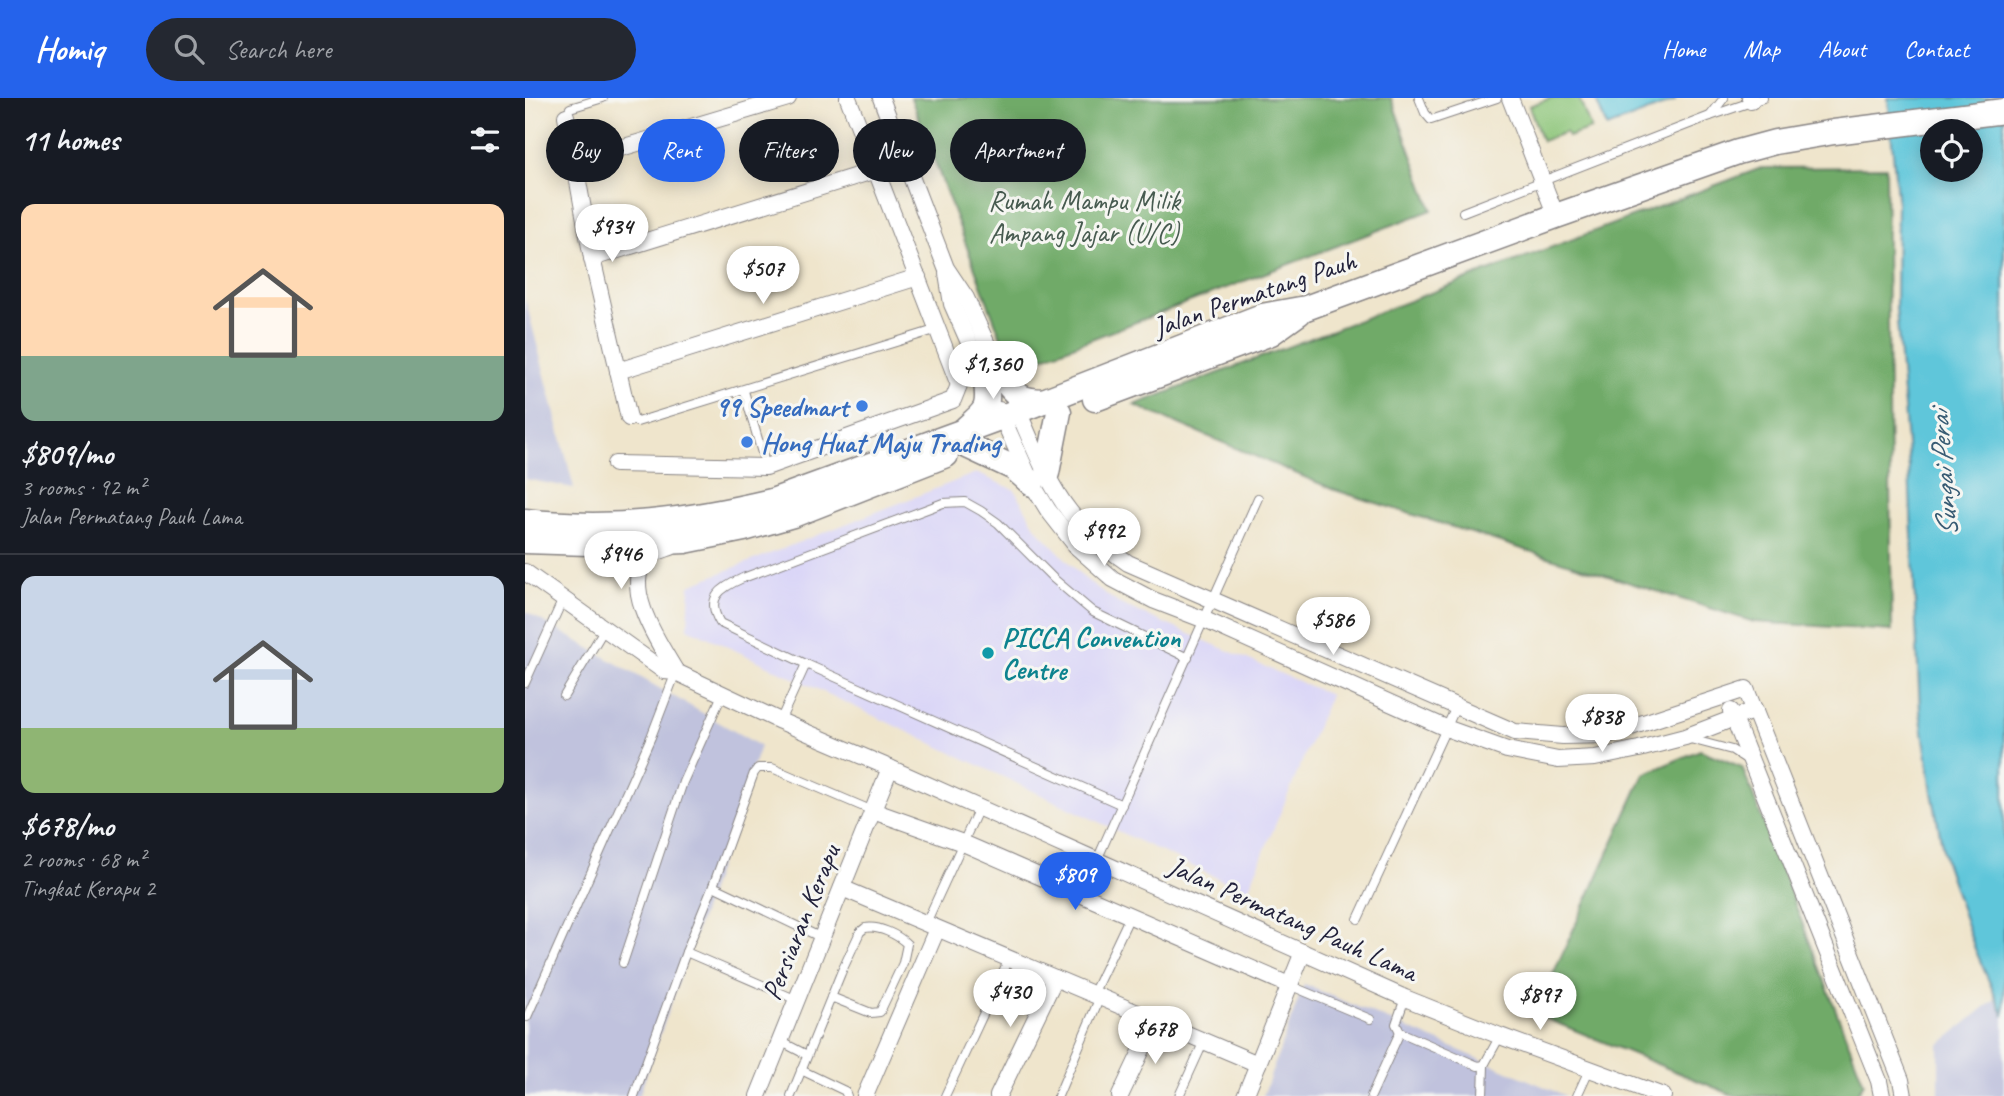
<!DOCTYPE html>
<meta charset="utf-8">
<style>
:root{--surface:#171b24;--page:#242831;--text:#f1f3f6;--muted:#9ea1a6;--line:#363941;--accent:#2563eb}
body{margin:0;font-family:Caveat,sans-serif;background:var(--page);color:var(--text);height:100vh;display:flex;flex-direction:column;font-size:26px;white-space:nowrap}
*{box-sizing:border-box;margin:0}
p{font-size:23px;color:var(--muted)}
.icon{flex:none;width:38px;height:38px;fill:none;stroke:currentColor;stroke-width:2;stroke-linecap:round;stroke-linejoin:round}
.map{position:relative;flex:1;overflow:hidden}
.drawer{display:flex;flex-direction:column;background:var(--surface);width:525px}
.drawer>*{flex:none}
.top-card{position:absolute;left:21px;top:21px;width:665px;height:63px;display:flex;gap:14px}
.controls{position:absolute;left:1395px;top:21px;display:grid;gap:14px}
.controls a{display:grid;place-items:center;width:63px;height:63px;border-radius:50%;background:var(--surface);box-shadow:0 4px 18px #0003;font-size:35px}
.price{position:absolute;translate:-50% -60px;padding:0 16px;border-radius:24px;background:#fff;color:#222;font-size:23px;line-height:46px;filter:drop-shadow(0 2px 4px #0008)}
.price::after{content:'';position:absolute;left:50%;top:42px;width:21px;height:16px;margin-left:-10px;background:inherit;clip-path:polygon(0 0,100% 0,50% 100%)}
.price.on{background:var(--accent);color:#fff}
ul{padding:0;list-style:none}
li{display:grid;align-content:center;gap:14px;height:371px;padding:0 21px}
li+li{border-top:2px solid var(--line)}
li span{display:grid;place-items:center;height:217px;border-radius:14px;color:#555}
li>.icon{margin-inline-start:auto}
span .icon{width:126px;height:126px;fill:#fffc;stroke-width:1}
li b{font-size:30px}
h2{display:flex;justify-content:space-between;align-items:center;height:84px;padding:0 21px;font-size:30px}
.chip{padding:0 24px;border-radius:32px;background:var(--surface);box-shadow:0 4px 18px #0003;font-size:24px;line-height:63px}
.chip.on{background:var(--accent);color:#fff}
header{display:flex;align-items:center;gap:42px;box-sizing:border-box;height:98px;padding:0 35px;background:var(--accent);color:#fff}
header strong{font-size:33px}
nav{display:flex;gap:38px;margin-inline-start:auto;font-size:24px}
.search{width:490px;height:63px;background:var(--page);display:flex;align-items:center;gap:18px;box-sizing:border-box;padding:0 24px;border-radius:38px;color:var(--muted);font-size:26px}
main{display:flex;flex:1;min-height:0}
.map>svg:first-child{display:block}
</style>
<header>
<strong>Homiq</strong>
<div class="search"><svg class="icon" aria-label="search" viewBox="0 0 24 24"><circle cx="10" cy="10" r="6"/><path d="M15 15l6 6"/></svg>Search here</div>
<nav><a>Home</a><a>Map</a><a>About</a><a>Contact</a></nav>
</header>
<main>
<section class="drawer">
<h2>11 homes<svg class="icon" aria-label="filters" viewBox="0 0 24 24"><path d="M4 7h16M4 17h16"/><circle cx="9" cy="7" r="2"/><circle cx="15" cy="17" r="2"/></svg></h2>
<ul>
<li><span style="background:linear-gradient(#ffd9b3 70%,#7fa58c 0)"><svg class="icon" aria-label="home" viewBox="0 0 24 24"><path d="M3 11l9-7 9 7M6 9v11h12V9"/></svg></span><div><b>$809/mo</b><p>3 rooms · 92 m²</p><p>Jalan Permatang Pauh Lama</p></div></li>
<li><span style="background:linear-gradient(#c9d6e8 70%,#8fb573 0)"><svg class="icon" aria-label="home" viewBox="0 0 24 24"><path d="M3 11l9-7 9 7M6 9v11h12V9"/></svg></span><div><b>$678/mo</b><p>2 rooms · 68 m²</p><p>Tingkat Kerapu 2</p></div></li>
</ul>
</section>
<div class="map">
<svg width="1479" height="998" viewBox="0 0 1479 998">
<rect width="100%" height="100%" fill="#f6f6f2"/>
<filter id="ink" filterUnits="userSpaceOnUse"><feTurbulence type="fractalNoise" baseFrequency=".0143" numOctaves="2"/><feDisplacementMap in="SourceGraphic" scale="14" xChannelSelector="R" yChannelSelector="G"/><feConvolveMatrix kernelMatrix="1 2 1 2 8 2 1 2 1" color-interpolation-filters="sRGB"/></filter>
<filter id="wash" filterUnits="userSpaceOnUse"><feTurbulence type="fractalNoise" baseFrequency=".00686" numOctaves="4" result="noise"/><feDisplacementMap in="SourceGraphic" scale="28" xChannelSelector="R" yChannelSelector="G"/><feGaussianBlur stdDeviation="1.57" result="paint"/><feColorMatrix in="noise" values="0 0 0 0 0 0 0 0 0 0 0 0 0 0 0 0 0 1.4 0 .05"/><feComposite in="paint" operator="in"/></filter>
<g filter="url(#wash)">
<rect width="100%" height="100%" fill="#efe5cc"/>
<path fill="#dad6f7" d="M 451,375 L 490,392 L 511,430 L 559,480 L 593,505 L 805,597 L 722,794 L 163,530 L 165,487 Z"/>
<g fill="#c0c2dd">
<path d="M 0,200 L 49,390 L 0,381 Z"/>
<path d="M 0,513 L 235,648 L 114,998 L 0,998 Z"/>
<path d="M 779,886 L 1041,998 L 738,998 Z"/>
<path d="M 1470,901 L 1479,918 L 1479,998 L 1414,998 L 1414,947 Z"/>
</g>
<path fill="#8bc477" stroke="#567359" stroke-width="2" d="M 1026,0 L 1054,0 L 1066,31 L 1043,39 L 1041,34 L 1017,43 L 1004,8 Z"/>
<g fill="#70aa68" stroke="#496652" stroke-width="2">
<path d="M 386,0 L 866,0 L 907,112 L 503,265 L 484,261 Z"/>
<path d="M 1361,69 L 1367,533 L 1229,524 L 810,392 L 609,307 L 1236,70 Z"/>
<path d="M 1175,652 L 1217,669 L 1339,985 L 1330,998 L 1210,998 L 1010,916 L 1119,676 Z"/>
</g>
<g fill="#5ec6da" stroke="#40748a" stroke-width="2" fill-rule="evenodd">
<path d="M 1070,0 L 1149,0 L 1150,3 L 1082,29 Z"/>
<path d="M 1363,0 L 1479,0 L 1479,918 L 1450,851 L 1420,763 L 1407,694 L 1395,613 L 1384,371 L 1371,210 L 1372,99 ZM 1407,33 L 1446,33 L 1446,72 L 1407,72 Z"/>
</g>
</g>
<g filter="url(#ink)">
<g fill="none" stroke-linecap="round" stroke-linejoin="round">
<g stroke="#888484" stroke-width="10">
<g id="lane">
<path d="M 894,0 L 900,15 L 906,22 L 972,0"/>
<path d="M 41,18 L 45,10 L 78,0"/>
<path d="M 1185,18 L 1199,0"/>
<path d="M 938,114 L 1185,18 L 1238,0"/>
<path d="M 219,293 L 241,369"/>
<path d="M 104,320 L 112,324 L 413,231"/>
<path d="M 0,585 L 38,501"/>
<path d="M 39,598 L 80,530"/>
<path d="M 255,623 L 281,566"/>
<path d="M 1165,641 L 1207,652 L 1224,663"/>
<path d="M 597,707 L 281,566 L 195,525 C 180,500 195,490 218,480 L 418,405 L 440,404 L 456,413 L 473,425 L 529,481 L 568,514 L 663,560"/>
<path d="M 572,762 L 733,400"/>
<path d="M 833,821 L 931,609"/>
<path d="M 401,825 L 454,710"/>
<path d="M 297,840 L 188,788 L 229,675 L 233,670 L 247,670 L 348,713"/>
<path d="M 161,854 L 272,902"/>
<path d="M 98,865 L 158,684 L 197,597"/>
<path d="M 764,887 L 845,921"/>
<path d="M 568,896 L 605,818"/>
<path d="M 880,900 L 871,926 L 875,934 L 953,968 L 959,967 L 975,938"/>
<path d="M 2,919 L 126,639 L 151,574"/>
<path d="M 255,943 L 282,957"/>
<path d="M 276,972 L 320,993 L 322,998"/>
<path d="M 109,998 L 161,854 L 188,788"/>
<path d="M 266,998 L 316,875 L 335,834 L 340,830 C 353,827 373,837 382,846 L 378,865 L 355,914 L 346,915 L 306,899"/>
<path d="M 420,998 L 484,861"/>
<path d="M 533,998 L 575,899"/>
<path d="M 654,998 L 679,943"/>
<path d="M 846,998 L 875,934"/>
<path d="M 958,998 L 959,967"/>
<path d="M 1052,998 L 1064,972"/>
</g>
</g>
<g stroke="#888484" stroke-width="18">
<g id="street">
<path d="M 356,0 L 421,170 L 441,200 L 480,286"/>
<path d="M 985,0 L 1031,118"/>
<path d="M 1225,0 L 1226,3"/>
<path d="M 41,18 L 67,160 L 104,320"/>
<path d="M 49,64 L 263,0"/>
<path d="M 67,160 L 380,63"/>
<path d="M 422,176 L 427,206 L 465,292"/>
<path d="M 93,273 L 393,179"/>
<path d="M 490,306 C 506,342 521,383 545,414 C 561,435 582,450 603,465 L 990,634 L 1038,638 L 1082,637 L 1221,591 L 1376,982 L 1379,998"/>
<path d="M 474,312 L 507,386 L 523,412 L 552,449 L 588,481 L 628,502 L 680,522 L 921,630 L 982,652 L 1033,662 L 1070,660 L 1114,651 L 1160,639 L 1230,612"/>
<path d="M 90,366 L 241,369 L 428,302 L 434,287 L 323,0"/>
<path d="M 146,449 C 138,452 126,455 121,461 C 96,491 136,548 151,574"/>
<path d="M 0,474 L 139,573 L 151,574 L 255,623 L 365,670 L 880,900 L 975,938 L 1138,998"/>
<path d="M 1206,613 L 1354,983 L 1357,998"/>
<path d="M 348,713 L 438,745 L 764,887"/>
<path d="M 317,790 L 733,966"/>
<path d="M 233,998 L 365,670"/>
<path d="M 340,998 L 412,831"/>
<path d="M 473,998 L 530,880"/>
<path d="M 595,998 L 631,922"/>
<path d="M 720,998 L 778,854"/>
</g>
</g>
<g stroke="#888484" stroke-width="27">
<g id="primary">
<path d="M 476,278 C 491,297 493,302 518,303"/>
<path d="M 570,301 L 746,235 L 774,215"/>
<path d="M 441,330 C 462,312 464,311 461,283"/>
<path d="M 442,348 L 489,370 L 507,386"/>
<path d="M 522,375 L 534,314"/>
<path d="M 0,423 C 87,433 162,423 247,403 L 477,319 L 737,218 L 781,210 L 1031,118 L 1213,54 L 1250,44 L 1309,34 L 1479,13"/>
<path d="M 0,443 L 95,446 L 160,443 L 219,431 L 268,417 L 421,357"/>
</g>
</g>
<use href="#lane" stroke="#fff" stroke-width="8"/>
<use href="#street" stroke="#fff" stroke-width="16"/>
<use href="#primary" stroke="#fff" stroke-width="24"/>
</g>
</g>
<g fill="#3f7fe0" stroke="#f6f6f2" stroke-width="2.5">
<circle cx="337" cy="308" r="7"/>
<circle cx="222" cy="344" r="7"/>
</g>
<circle fill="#0f9aa8" stroke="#f6f6f2" stroke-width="2.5" cx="463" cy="555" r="7"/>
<g text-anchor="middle" stroke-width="6" stroke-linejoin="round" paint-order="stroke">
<g font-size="28" fill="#475b50" stroke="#f6f6f2">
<text x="559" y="112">Rumah Mampu Milik<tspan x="559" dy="32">Ampang Jajar (U/C)</tspan></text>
</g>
<g font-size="28" fill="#22223b" stroke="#f6f6f2">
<text transform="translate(729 195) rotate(-19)" y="10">Jalan Permatang Pauh</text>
<text transform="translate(768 820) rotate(24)" y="10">Jalan Permatang Pauh Lama</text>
<text transform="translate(275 824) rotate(-68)" y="10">Persiaran Kerapu</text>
</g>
<g font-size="28" font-weight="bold" fill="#366cbe" stroke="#f6f6f2" text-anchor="end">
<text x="323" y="318">99 Speedmart</text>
<text x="236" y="354" text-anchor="start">Hong Huat Maju Trading</text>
</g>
<g font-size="28" font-weight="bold" fill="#0d838f" stroke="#f6f6f2" text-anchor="start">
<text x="477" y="549">PICCA Convention<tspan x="477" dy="32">Centre</tspan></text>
</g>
<g font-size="30" font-style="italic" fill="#375b73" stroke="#f6f6f2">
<text transform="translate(1418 376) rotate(-94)" y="10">Sungai Perai</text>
</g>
</g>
</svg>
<div class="controls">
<a><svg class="icon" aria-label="locate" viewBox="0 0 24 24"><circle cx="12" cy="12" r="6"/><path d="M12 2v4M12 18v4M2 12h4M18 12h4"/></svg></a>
</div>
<b class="price" style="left:87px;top:166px">$934</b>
<b class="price" style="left:238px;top:208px">$507</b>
<b class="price" style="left:468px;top:303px">$1,360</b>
<b class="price" style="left:579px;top:470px">$992</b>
<b class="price" style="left:96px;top:493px">$946</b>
<b class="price" style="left:808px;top:559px">$586</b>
<b class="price" style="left:1077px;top:656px">$838</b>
<b class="price on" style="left:550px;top:814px">$809</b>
<b class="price" style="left:485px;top:931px">$430</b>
<b class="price" style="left:1015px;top:934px">$897</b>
<b class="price" style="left:630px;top:968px">$678</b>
<div class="top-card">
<a class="chip">Buy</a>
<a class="chip on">Rent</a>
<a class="chip">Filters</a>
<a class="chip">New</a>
<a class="chip">Apartment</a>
</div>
</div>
</main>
